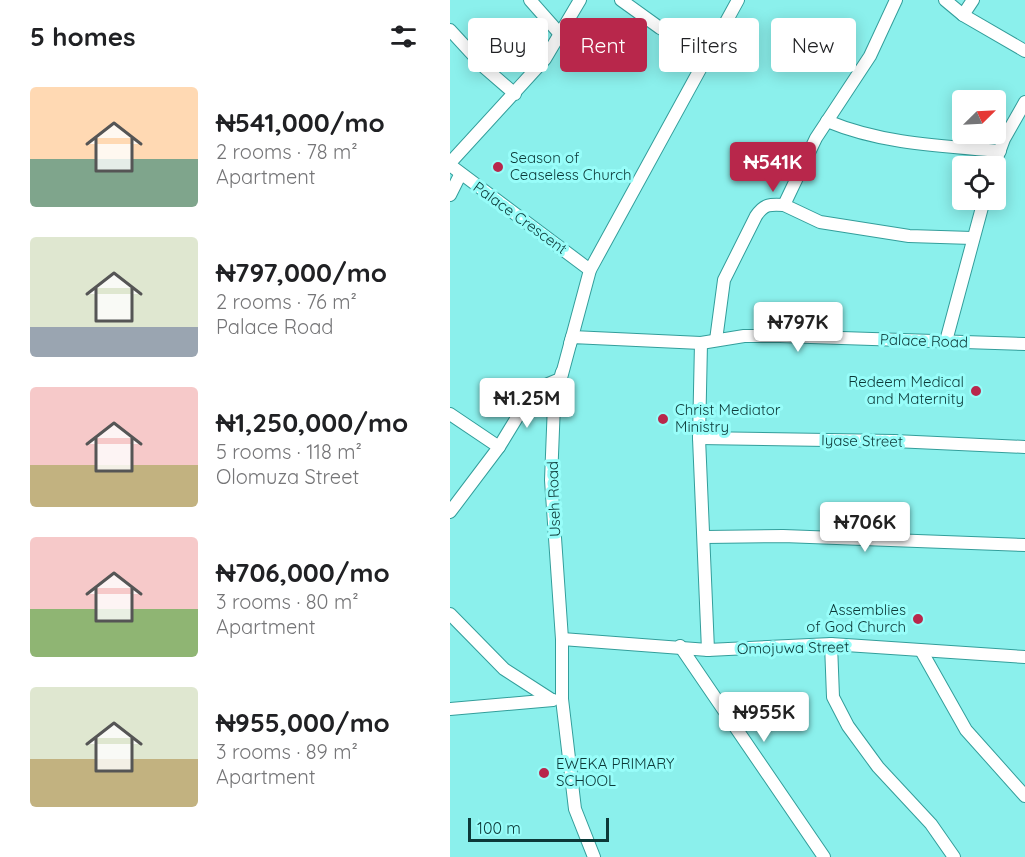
<!DOCTYPE html>
<meta charset="utf-8">
<style>
:root{--surface:#fff;--page:#f6f6f6;--text:#202124;--muted:#757577;--accent:#b8274b}
body{margin:0;font-family:Quicksand,sans-serif;background:var(--page);color:var(--text);height:100vh;display:flex;flex-direction:column;font-size:22px;white-space:nowrap}
*{box-sizing:border-box;margin:0}
p{font-size:20px;color:var(--muted)}
.icon{flex:none;width:33px;height:33px;fill:none;stroke:currentColor;stroke-width:2;stroke-linecap:round;stroke-linejoin:round}
.map{position:relative;flex:1;overflow:hidden}
.sheet{display:flex;flex-direction:column;background:var(--surface);width:450px}
.sheet>*{flex:none}
.guide{position:absolute;left:18px;top:18px;width:466px;height:54px;display:flex;gap:12px}
.needle{width:39px;rotate:66deg}
.controls{position:absolute;left:502px;top:90px;display:grid;gap:12px}
.controls a{display:grid;place-items:center;width:54px;height:54px;border-radius:6px;background:var(--surface);box-shadow:0 3px 15px #0003;font-size:30px}
.scale{position:absolute;left:18px;bottom:15px;width:141px;box-sizing:border-box;padding-left:6px;border:3px solid #0c3938;border-top:0;font-size:16px;line-height:21px;white-space:nowrap;color:#0c3938;-webkit-text-stroke:4px #98fdf9;paint-order:stroke}
.price{position:absolute;translate:-50% -51px;padding:0 14px;border-radius:6px;background:#fff;color:#222;font-size:20px;line-height:39px;filter:drop-shadow(0 2px 3px #0008)}
.price::after{content:'';position:absolute;left:50%;top:36px;width:18px;height:14px;margin-left:-9px;background:inherit;clip-path:polygon(0 0,100% 0,50% 100%)}
.price.selected{background:var(--accent);color:#fff}
ul{padding:0;list-style:none}
li{display:flex;align-items:center;gap:18px;height:150px;padding:0 30px}
li span{display:grid;place-items:center;flex:none;width:168px;height:120px;border-radius:6px;color:#555}
li>.icon{margin-inline-start:auto}
span .icon{width:72px;height:72px;fill:#fffc;stroke-width:1}
li b{font-size:26px}
h2{display:flex;justify-content:space-between;align-items:center;height:72px;padding:0 30px;font-size:26px}
.chip{padding:0 21px;border-radius:6px;background:var(--surface);box-shadow:0 3px 15px #0003;font-size:21px;line-height:54px}
.chip.selected{background:var(--accent);color:#fff}
main{display:flex;flex:1;min-height:0}
.map>svg:first-child{display:block}
</style>
<main>
<section class="sheet">
<h2>5 homes<svg class="icon" aria-label="filters" viewBox="0 0 24 24"><path d="M4 7h16M4 17h16"/><circle cx="9" cy="7" r="2"/><circle cx="15" cy="17" r="2"/></svg></h2>
<ul>
<li><span style="background:linear-gradient(#ffd9b3 60%,#7fa58c 0)"><svg class="icon" aria-label="home" viewBox="0 0 24 24"><path d="M3 11l9-7 9 7M6 9v11h12V9"/></svg></span><div><b>₦541,000/mo</b><p>2 rooms · 78 m²</p><p>Apartment</p></div></li>
<li><span style="background:linear-gradient(#dfe7d0 75%,#9aa5b1 0)"><svg class="icon" aria-label="home" viewBox="0 0 24 24"><path d="M3 11l9-7 9 7M6 9v11h12V9"/></svg></span><div><b>₦797,000/mo</b><p>2 rooms · 76 m²</p><p>Palace Road</p></div></li>
<li><span style="background:linear-gradient(#f6c9c9 65%,#c2b280 0)"><svg class="icon" aria-label="home" viewBox="0 0 24 24"><path d="M3 11l9-7 9 7M6 9v11h12V9"/></svg></span><div><b>₦1,250,000/mo</b><p>5 rooms · 118 m²</p><p>Olomuza Street</p></div></li>
<li><span style="background:linear-gradient(#f6c9c9 60%,#8fb573 0)"><svg class="icon" aria-label="home" viewBox="0 0 24 24"><path d="M3 11l9-7 9 7M6 9v11h12V9"/></svg></span><div><b>₦706,000/mo</b><p>3 rooms · 80 m²</p><p>Apartment</p></div></li>
<li><span style="background:linear-gradient(#dfe7d0 60%,#c2b280 0)"><svg class="icon" aria-label="home" viewBox="0 0 24 24"><path d="M3 11l9-7 9 7M6 9v11h12V9"/></svg></span><div><b>₦955,000/mo</b><p>3 rooms · 89 m²</p><p>Apartment</p></div></li>
</ul>
</section>
<div class="map">
<svg width="575" height="857" viewBox="0 0 575 857">
<rect width="100%" height="100%" fill="#8bf0ec"/>
<g fill="none" stroke-linecap="round" stroke-linejoin="round">
<g stroke="#339e9b" stroke-width="14">
<g id="minor">
<path d="M 80,0 L 110,34"/>
<path d="M 171,0 L 210,28 L 258,55"/>
<path d="M 446,0 L 420,56 L 366,138 L 334,205 L 370,222 L 459,236 L 522,238"/>
<path d="M 495,0 L 513,15 L 575,51"/>
<path d="M 513,15 L 523,0"/>
<path d="M 0,30 L 35,68 L 65,94"/>
<path d="M 377,121 C 432,144 491,146 550,151"/>
<path d="M 0,163 L 95,59 L 130,0"/>
<path d="M 0,165 L 140,270"/>
<path d="M 544,166 L 554,139 L 575,102"/>
<path d="M 0,195 L 10,175"/>
<path d="M 266,340 L 274,280 L 306,216 C 314,204 320,204 334,205"/>
<path d="M 496,341 L 534,200"/>
<path d="M 251,343 L 249,438 L 258,650"/>
<path d="M 120,344 L 122,337 L 251,343 L 294,336 L 330,336 L 575,344"/>
<path d="M 0,414 L 49,447"/>
<path d="M 249,438 L 444,441 L 575,447"/>
<path d="M 0,512 L 49,447 L 74,406 L 91,387 L 110,379 L 112,372"/>
<path d="M 255,537 L 333,536 L 575,545"/>
<path d="M 0,614 L 54,669 L 102,700"/>
<path d="M 112,639 L 258,650 L 381,644 L 575,657"/>
<path d="M 381,644 L 383,697 L 398,726 L 428,767 L 481,824 L 504,857"/>
<path d="M 230,646 L 374,857"/>
<path d="M 472,652 L 516,730 L 575,796"/>
<path d="M 0,709 L 103,700"/>
<path d="M 144,857 L 125,809 L 112,699 L 112,639 L 101,480 L 104,404 L 140,270 L 288,0"/>
</g>
</g>
<use href="#minor" stroke="#fff" stroke-width="12"/>
</g>
<g fill="#b8274b" stroke="#98fdf9" stroke-width="2">
<circle cx="48" cy="167" r="6"/>
<circle cx="526" cy="391" r="6"/>
<circle cx="213" cy="419" r="6"/>
<circle cx="468" cy="619" r="6"/>
<circle cx="94" cy="773" r="6"/>
</g>
<g text-anchor="middle" stroke-width="6" stroke-linejoin="round" paint-order="stroke">
<g font-size="15" fill="#0c3938" stroke="#98fdf9" text-anchor="start">
<text x="60" y="163">Season of<tspan x="60" dy="17">Ceaseless Church</tspan></text>
<text x="514" y="387" text-anchor="end">Redeem Medical<tspan x="514" dy="17">and Maternity</tspan></text>
<text x="225" y="415">Christ Mediator<tspan x="225" dy="17">Ministry</tspan></text>
<text x="456" y="615" text-anchor="end">Assemblies<tspan x="456" dy="17">of God Church</tspan></text>
<text x="106" y="769">EWEKA PRIMARY<tspan x="106" dy="17">SCHOOL</tspan></text>
</g>
<g font-size="15" fill="#0c3938" stroke="#98fdf9">
<text transform="translate(70 218) rotate(36)" y="5">Palace Crescent</text>
<text transform="translate(474 341) rotate(2)" y="5">Palace Road</text>
<text transform="translate(412 441) rotate(1)" y="5">Iyase Street</text>
<text transform="translate(104 499) rotate(-92)" y="5">Useh Road</text>
<text transform="translate(343 648) rotate(-1)" y="5">Omojuwa Street</text>
</g>
</g>
</svg>
<div class="controls">
<a><svg class="needle" viewBox="-14 -14 28 28"><path d="M0-13l5 13h-10z" fill="#e53935"/><path d="M0 13l5-13h-10z" fill="#757577"/></svg></a>
<a><svg class="icon" aria-label="locate" viewBox="0 0 24 24"><circle cx="12" cy="12" r="6"/><path d="M12 2v4M12 18v4M2 12h4M18 12h4"/></svg></a>
</div>
<div class="scale">100 m</div>
<b class="price selected" style="left:323px;top:193px">₦541K</b>
<b class="price" style="left:348px;top:353px">₦797K</b>
<b class="price" style="left:77px;top:429px">₦1.25M</b>
<b class="price" style="left:415px;top:553px">₦706K</b>
<b class="price" style="left:314px;top:743px">₦955K</b>
<div class="guide">
<a class="chip">Buy</a>
<a class="chip selected">Rent</a>
<a class="chip">Filters</a>
<a class="chip">New</a>
</div>
</div>
</main>
